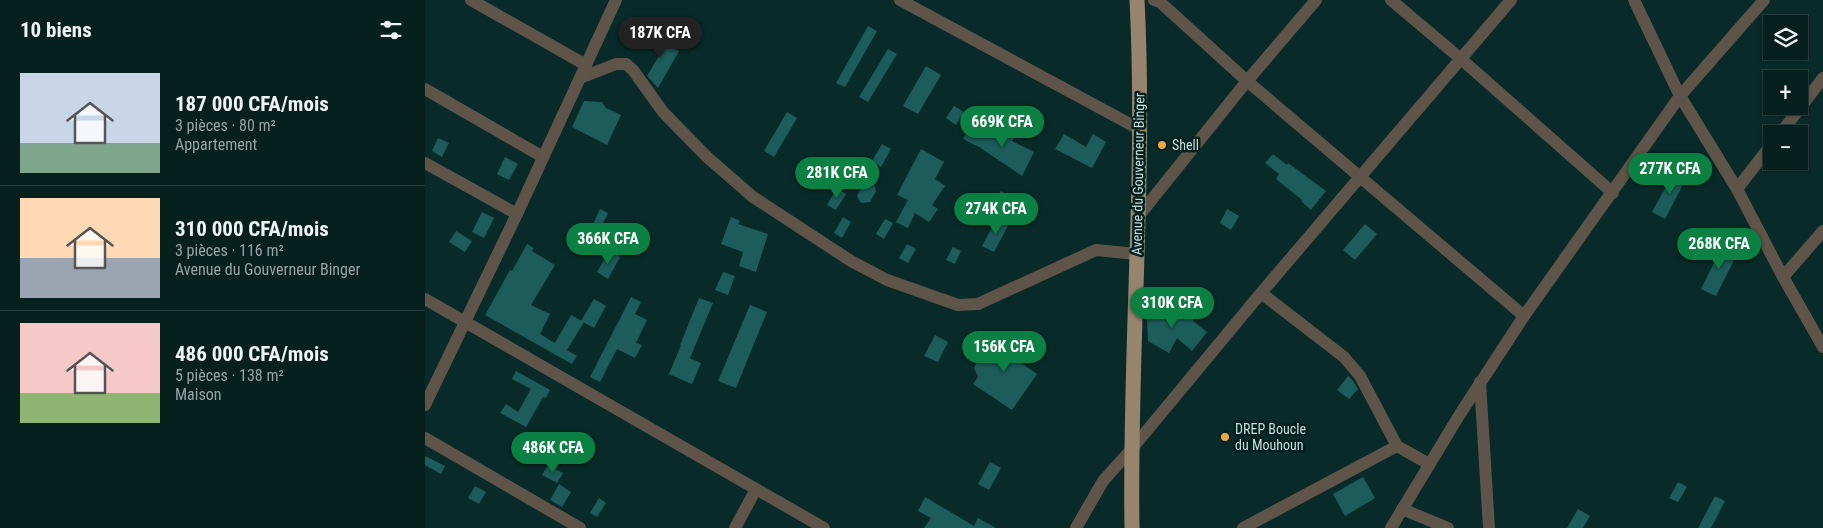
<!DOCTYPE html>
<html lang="fr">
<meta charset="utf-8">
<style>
:root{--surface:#06201e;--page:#142d2b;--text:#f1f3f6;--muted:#98a3a4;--line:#273e3c;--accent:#0b8043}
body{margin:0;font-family:"Roboto Condensed",sans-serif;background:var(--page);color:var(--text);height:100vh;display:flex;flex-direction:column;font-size:19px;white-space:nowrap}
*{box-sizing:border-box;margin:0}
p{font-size:16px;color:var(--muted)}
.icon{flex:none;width:28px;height:28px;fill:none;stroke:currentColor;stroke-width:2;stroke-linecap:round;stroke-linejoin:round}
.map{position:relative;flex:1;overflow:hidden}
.side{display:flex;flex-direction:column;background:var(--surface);width:425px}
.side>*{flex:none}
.tools{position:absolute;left:1338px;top:15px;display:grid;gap:10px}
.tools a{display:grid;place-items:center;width:45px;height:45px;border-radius:0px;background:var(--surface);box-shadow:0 1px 4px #0004,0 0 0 1px var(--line);font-size:25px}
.price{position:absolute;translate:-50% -42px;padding:0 11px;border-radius:18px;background:var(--accent);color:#fff;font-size:16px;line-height:32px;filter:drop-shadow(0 1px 2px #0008)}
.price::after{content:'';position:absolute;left:50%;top:30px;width:15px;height:11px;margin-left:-8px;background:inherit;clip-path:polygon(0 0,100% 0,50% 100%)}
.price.active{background:#222;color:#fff}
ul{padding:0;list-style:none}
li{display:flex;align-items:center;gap:15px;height:125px;padding:0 20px}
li+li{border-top:1px solid var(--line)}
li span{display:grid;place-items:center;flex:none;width:140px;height:100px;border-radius:0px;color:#555}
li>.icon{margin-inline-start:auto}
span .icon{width:60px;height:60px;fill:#fffc;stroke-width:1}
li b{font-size:21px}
h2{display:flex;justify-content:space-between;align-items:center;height:60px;padding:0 20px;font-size:21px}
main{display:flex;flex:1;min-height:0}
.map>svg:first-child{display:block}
</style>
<main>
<section class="side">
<h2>10 biens<svg class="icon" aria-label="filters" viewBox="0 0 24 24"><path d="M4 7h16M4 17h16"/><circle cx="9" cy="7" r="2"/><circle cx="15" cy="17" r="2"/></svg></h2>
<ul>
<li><span style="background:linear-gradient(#c9d6e8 70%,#7fa58c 0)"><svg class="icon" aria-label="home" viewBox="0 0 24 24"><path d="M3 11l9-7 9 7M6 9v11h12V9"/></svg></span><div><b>187 000 CFA/mois</b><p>3 pièces · 80 m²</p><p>Appartement</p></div></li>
<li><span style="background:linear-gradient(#ffd9b3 60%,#9aa5b1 0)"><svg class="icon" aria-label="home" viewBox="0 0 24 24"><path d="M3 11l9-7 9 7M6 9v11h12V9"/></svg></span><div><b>310 000 CFA/mois</b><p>3 pièces · 116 m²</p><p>Avenue du Gouverneur Binger</p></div></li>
<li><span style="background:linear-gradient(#f6c9c9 70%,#8fb573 0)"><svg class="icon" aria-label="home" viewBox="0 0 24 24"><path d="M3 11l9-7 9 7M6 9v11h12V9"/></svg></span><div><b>486 000 CFA/mois</b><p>5 pièces · 138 m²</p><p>Maison</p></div></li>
</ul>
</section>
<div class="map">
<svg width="1398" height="528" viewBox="0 0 1398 528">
<rect width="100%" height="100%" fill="#082a28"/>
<g fill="#1c5c5a">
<path d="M 205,17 L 212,20 L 210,25 L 213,27 L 209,35 L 198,30 Z"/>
<path d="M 443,26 L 452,31 L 420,87 L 411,83 Z"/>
<path d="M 221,34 L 233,39 L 254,51 L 233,88 L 222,76 L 237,51 L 217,43 Z"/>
<path d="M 463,49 L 472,54 L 443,102 L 434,97 Z"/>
<path d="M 501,66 L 516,75 L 493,114 L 478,106 Z"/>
<path d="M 159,101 L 177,102 L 181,108 L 196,115 L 182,145 L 147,127 Z"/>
<path d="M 529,106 L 539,112 L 531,125 L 521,118 Z"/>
<path d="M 362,112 L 372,118 L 349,157 L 339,151 Z"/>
<path d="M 546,126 L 564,137 L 568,132 L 577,138 L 586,127 L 593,132 L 587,141 L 609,152 L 597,176 L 554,147 L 538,139 Z"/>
<path d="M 639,134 L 661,147 L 668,134 L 681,142 L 667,168 L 630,149 Z"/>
<path d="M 13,138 L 24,143 L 17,157 L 7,151 Z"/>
<path d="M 457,144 L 466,149 L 456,167 L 447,161 Z"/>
<path d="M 496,149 L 519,162 L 510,179 L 520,186 L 507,205 L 513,209 L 504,222 L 490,213 L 483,228 L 471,222 L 483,200 L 472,195 Z"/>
<path d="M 848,154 L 862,165 L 863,163 L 901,191 L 886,210 L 876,201 L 877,200 L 851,179 L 854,174 L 840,163 Z"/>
<path d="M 80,157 L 93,164 L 84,180 L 72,174 Z"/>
<path d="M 427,159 L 436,164 L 429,176 L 421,171 Z"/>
<path d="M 1250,170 L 1262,177 L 1240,219 L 1227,212 Z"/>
<path d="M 448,181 L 451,191 L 445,202 L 436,203 L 432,196 L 439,183 Z"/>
<path d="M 412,188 L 421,194 L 411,210 L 402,205 Z"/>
<path d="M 576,191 L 588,198 L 577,217 L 564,209 Z"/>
<path d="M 175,209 L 183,213 L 176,228 L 168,224 Z"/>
<path d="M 802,209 L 814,216 L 806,230 L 795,223 Z"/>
<path d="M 57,212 L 69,218 L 59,238 L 47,232 Z"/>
<path d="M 306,217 L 315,221 L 313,224 L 343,234 L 331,272 L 314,266 L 318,252 L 296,244 Z"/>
<path d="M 418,217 L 426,222 L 417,238 L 409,233 Z"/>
<path d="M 573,217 L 584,224 L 569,252 L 557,246 Z"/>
<path d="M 460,219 L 468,223 L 459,239 L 451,234 Z"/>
<path d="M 940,224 L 952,234 L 930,260 L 918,250 Z"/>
<path d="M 31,231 L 47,241 L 40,252 L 24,242 Z"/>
<path d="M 102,244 L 109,248 L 107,251 L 130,265 L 106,305 L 125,314 L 115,334 L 130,343 L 146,315 L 159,322 L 142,350 L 152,356 L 147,364 L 60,315 L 85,270 L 87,271 Z"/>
<path d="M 482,244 L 491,249 L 483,263 L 474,258 Z"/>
<path d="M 1298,245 L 1313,252 L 1291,296 L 1276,289 Z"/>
<path d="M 528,247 L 536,251 L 530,264 L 521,260 Z"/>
<path d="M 184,251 L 195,257 L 183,279 L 172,272 Z"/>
<path d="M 298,272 L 310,276 L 303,295 L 290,290 Z"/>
<path d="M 206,297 L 216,302 L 210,314 L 222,320 L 211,343 L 217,345 L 210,358 L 192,349 L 175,382 L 165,377 Z"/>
<path d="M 274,298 L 288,303 L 265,358 L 276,363 L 267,384 L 244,374 L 256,345 L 255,345 Z"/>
<path d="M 169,299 L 181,306 L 169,328 L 156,321 Z"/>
<path d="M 721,299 L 731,299 L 731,315 L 745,323 L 752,310 L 769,319 L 768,321 L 782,332 L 767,351 L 752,338 L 744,353 L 723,341 Z"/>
<path d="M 325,305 L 342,312 L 311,388 L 293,381 Z"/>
<path d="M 510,335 L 523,342 L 513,362 L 499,356 Z"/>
<path d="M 581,336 L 601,349 L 593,361 L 612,374 L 587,410 L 548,384 L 553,377 L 549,368 L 554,356 L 563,347 L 575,344 Z"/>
<path d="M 91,371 L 125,390 L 121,398 L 118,397 L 101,427 L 75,413 L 81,404 L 93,412 L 106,389 L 87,379 Z"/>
<path d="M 923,376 L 928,381 L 933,389 L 924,399 L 912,390 Z"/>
<path d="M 114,440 L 123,445 L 114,460 L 105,455 Z"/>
<path d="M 0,456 L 20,466 L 16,474 L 0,465 Z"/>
<path d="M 565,462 L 576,468 L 564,490 L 553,484 Z"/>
<path d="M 123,465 L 138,473 L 132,483 L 117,475 Z"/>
<path d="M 938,477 L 950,498 L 920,516 L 908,494 Z"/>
<path d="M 1253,482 L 1262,487 L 1253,502 L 1244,498 Z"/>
<path d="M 134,484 L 146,492 L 137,507 L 125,500 Z"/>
<path d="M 50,486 L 61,492 L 54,504 L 43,498 Z"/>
<path d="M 1290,496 L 1300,501 L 1286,528 L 1273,528 Z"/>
<path d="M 500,497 L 549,526 L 553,518 L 571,528 L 499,528 L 506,518 L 493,511 Z"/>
<path d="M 174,498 L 181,503 L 172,517 L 165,513 Z"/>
<path d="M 1153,509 L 1165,516 L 1158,528 L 1142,528 Z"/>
</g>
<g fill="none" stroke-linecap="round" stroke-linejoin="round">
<g stroke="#5e5449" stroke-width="12">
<path d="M 46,0 L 161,65"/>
<path d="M 475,0 L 714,129"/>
<path d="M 729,0 L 735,2 L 822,81 L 1099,316"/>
<path d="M 966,0 L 1036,59 L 1188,193"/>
<path d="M 1209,0 L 1255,96 L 1312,189 L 1358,277 L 1398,347"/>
<path d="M 155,78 L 191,64 L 201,64 L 208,70 L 238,112 L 282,157 L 328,197 L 426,261 L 462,280 L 533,305 L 553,304 L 671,250 L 711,254"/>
<path d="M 0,89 L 118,157"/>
<path d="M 1355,134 L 1398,78"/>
<path d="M 0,163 L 92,214"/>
<path d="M 1312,189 L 1346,145"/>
<path d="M 712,218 L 822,81 L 891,0"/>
<path d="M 1358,277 L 1398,231"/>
<path d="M 836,293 L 919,357 L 935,376 L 972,446"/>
<path d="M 0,299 L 399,528"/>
<path d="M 1055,382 L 1064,528"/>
<path d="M 0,405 L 92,214 L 191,0"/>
<path d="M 0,438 L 155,528"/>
<path d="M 977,509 L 1023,528"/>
<path d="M 310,528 L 331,489"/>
<path d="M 651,528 L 678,481 L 705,451 L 836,293 L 1086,0"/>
<path d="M 818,528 L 972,446 L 1004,464"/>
<path d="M 966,528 L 1035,414 L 1099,316 L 1255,96 L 1339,0"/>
</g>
<path stroke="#97846d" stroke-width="15" d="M 707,528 C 704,352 721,176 712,0"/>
</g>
<g fill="#f0a63f" stroke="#00201f" stroke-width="2">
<circle cx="737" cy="145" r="5"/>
<circle cx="800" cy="437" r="5"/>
</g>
<g text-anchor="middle" stroke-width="5" stroke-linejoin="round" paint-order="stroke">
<g font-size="14" fill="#c8dfdd" stroke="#00201f" text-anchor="start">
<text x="747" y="150">Shell</text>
<text x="810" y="434">DREP Boucle<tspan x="810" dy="16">du Mouhoun</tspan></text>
</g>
<g font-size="14" fill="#c8dfdd" stroke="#00201f">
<text transform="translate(713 174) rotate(-89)" y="5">Avenue du Gouverneur Binger</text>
</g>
</g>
</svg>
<div class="tools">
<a><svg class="icon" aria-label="layers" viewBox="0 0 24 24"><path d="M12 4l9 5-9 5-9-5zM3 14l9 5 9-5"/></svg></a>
<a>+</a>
<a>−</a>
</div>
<b class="price active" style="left:235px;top:59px">187K CFA</b>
<b class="price" style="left:577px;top:148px">669K CFA</b>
<b class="price" style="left:1245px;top:195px">277K CFA</b>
<b class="price" style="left:412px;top:199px">281K CFA</b>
<b class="price" style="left:571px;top:235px">274K CFA</b>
<b class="price" style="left:183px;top:265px">366K CFA</b>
<b class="price" style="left:1294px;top:270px">268K CFA</b>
<b class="price" style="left:747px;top:329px">310K CFA</b>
<b class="price" style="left:579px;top:373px">156K CFA</b>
<b class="price" style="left:128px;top:474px">486K CFA</b>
</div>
</main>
